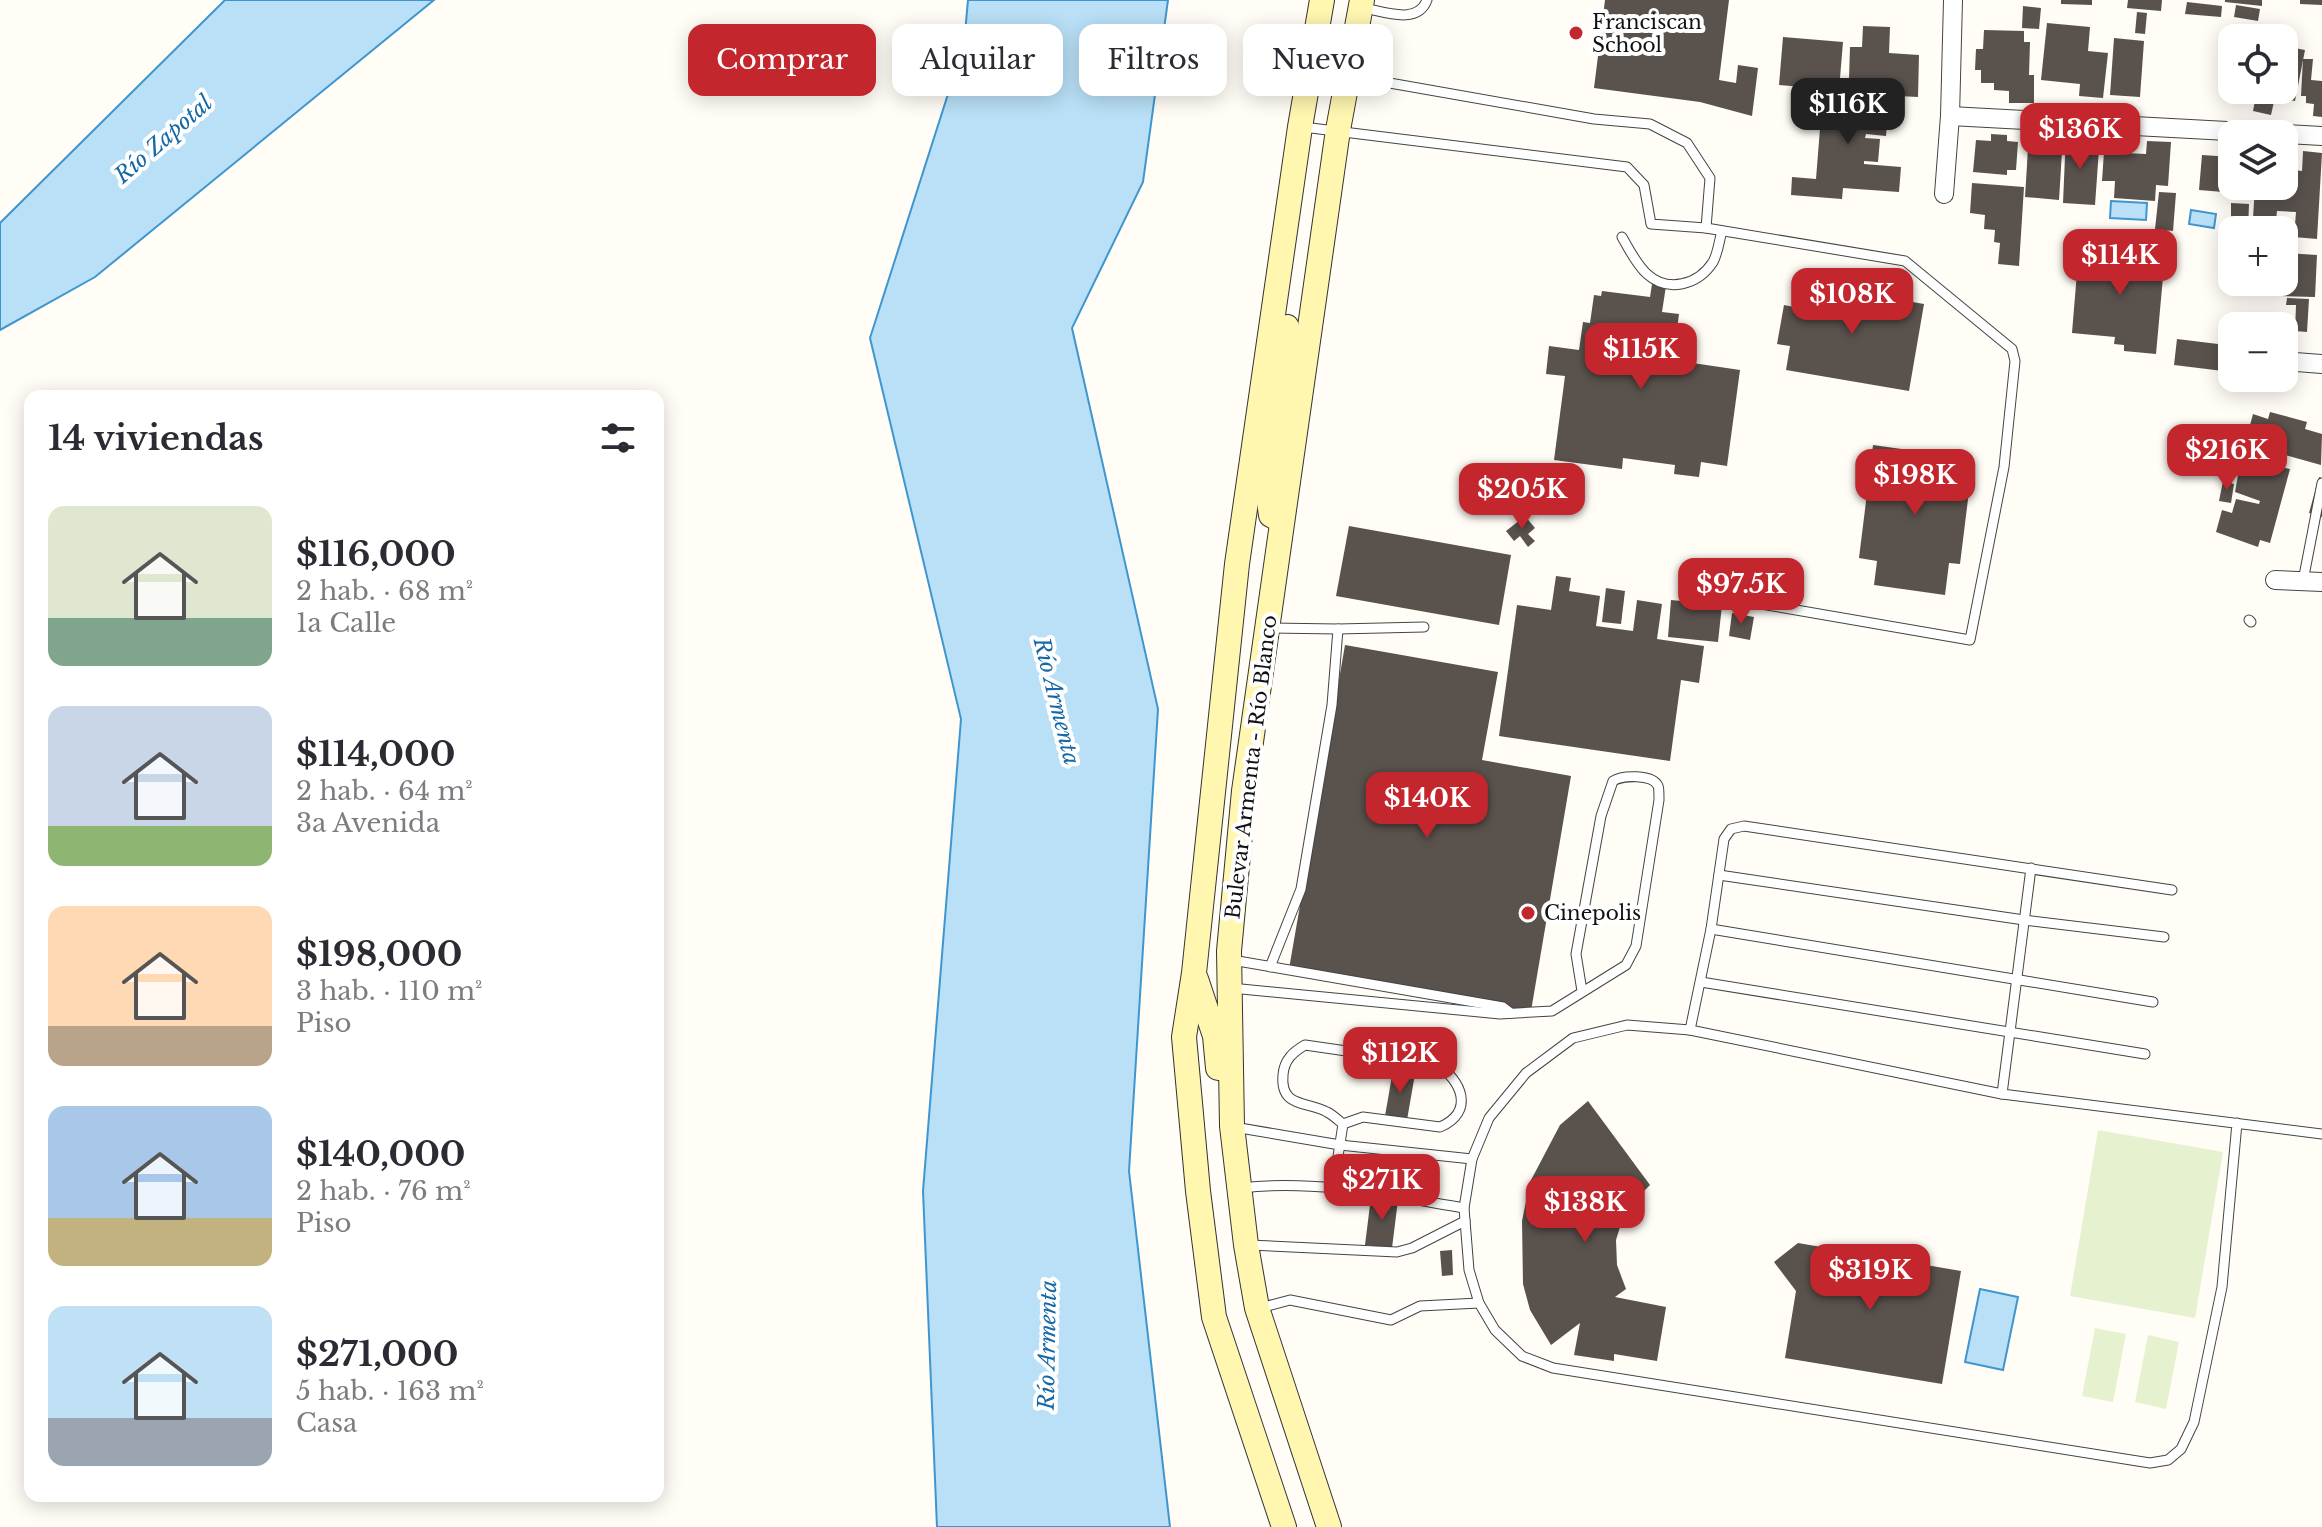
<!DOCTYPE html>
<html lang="es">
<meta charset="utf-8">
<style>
:root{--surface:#fff;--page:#f2f2f3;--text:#2b2b33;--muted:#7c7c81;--accent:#c4262e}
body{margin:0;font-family:"Libre Baskerville",serif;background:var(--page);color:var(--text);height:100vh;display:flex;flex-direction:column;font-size:30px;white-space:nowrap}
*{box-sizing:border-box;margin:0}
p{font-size:26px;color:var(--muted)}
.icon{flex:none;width:44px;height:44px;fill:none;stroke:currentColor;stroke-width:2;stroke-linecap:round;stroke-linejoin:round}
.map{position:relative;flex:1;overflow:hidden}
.details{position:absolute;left:24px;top:390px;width:640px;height:1112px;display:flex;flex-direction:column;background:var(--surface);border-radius:16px;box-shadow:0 4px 20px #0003}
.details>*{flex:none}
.guide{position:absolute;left:688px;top:24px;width:760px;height:72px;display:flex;gap:16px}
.controls{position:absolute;left:2218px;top:24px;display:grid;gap:16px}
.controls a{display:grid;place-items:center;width:80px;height:80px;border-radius:16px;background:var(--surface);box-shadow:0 4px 20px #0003;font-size:40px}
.price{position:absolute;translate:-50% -68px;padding:0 18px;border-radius:16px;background:var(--accent);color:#fff;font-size:26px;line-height:52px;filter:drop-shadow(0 2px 4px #0008)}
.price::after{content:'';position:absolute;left:50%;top:48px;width:24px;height:18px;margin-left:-12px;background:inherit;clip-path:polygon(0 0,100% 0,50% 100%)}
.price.on{background:#222;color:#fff}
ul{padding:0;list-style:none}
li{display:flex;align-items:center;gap:24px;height:200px;padding:0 24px}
li span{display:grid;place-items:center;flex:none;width:224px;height:160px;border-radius:16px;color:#555}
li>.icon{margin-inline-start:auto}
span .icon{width:96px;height:96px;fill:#fffc;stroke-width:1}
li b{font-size:34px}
h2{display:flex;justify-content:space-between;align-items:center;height:96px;padding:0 24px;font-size:34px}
.tag{padding:0 28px;border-radius:16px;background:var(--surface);box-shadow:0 4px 20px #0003;font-size:28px;line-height:72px}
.tag.on{background:var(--accent);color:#fff}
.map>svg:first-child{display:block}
</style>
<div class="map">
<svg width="2322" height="1527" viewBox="0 0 2322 1527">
<rect width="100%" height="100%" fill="#fffdf5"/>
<g fill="#e6f2cf">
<path d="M 2098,1130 L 2223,1152 L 2195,1318 L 2070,1296 Z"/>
<path d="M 2095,1328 L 2126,1334 L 2113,1402 L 2082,1396 Z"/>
<path d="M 2148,1335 L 2179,1342 L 2166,1409 L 2135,1402 Z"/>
</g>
<g fill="#b9e0f7" stroke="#3f96cf" stroke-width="2">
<path d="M 225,0 L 434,0 L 95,277 L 0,330 L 0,223 Z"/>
<path d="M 968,0 L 1168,0 L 1143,182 L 1072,328 L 1158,709 L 1129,1171 L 1170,1527 L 937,1527 L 923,1191 L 961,719 L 870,338 L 964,44 Z"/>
<path d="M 2111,201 L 2147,203 L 2146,220 L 2110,218 Z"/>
<path d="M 2191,210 L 2216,214 L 2214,228 L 2189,224 Z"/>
<path d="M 1980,1289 L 2018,1297 L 2003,1370 L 1965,1362 Z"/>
</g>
<g fill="#5a524d">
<path d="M 1605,0 L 1729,0 L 1719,80 L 1736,83 L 1738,65 L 1758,68 L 1752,116 L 1700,102 L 1594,88 Z"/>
<path d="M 2061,0 L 2092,0 L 2092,5 L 2061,4 Z"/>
<path d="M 2128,0 L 2162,0 L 2161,11 L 2127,8 Z"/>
<path d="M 2225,0 L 2262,0 L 2262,6 L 2225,2 Z"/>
<path d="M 2300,0 L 2322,0 L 2322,5 L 2300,4 Z"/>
<path d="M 2187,2 L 2222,6 L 2221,17 L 2185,14 Z"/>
<path d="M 2236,5 L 2260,9 L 2258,21 L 2234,17 Z"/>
<path d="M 2023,6 L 2041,8 L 2039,29 L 2022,28 Z"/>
<path d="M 2137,12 L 2147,13 L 2145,34 L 2135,33 Z"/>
<path d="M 2047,23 L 2090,27 L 2088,51 L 2108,53 L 2103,98 L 2079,96 L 2080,84 L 2041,80 Z"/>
<path d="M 1863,26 L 1890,27 L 1889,53 L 1919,55 L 1918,97 L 1878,95 L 1878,89 L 1861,89 L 1862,79 L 1849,79 L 1850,47 L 1862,47 Z"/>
<path d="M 1984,30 L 2024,31 L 2024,42 L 2030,42 L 2029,75 L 2034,75 L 2034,103 L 2009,103 L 2009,91 L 1994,90 L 1994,83 L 1981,83 L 1981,70 L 1975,70 L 1976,49 L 1983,49 Z"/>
<path d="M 1783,37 L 1843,42 L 1839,90 L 1779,85 Z"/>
<path d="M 2114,38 L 2144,41 L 2140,97 L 2110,95 Z"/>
<path d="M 2284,46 L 2305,50 L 2295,101 L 2275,97 L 2271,115 L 2253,111 L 2257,90 L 2284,90 Z"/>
<path d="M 2303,59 L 2313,59 L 2311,80 L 2322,81 L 2322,117 L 2313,116 L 2314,104 L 2306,103 L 2306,96 L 2301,96 Z"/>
<path d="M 1802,90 L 1844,93 L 1843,103 L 1870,105 L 1870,96 L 1895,98 L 1893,124 L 1887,123 L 1886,136 L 1866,134 L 1865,138 L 1880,139 L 1878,162 L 1864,161 L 1864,164 L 1901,167 L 1899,192 L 1843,188 L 1842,199 L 1791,195 L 1792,177 L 1816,179 L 1821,116 L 1800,114 Z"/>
<path d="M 2029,132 L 2063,135 L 2059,200 L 2025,197 Z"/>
<path d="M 2066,133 L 2087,134 L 2087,147 L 2099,149 L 2095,205 L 2063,203 Z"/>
<path d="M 1991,134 L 2007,135 L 2007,141 L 2018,142 L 2016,170 L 2007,170 L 2007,175 L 1973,172 L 1976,140 L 1991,141 Z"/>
<path d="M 2147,141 L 2171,142 L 2168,186 L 2156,185 L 2155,201 L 2114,198 L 2115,181 L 2102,181 L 2104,152 L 2146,154 Z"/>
<path d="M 2303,151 L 2322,153 L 2317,239 L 2294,237 L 2296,212 L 2277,211 L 2276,220 L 2253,218 L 2255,186 L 2284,186 L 2284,169 L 2302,171 Z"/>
<path d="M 2202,155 L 2232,157 L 2232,186 L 2249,186 L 2248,194 L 2199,190 Z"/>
<path d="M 1972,183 L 2024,187 L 2019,266 L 1998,264 L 2000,243 L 1994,242 L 1995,230 L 1984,229 L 1985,215 L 1970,213 Z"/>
<path d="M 2159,192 L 2176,193 L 2173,231 L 2155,229 Z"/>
<path d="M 2231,203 L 2249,204 L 2248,230 L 2232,230 L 2232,245 L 2225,244 L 2226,220 L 2231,221 Z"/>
<path d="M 2079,248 L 2165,255 L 2156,354 L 2124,351 L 2124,345 L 2114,344 L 2115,337 L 2072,333 Z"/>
<path d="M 2284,253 L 2317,255 L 2315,297 L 2281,296 L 2281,282 L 2284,282 Z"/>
<path d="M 1798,282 L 1924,304 L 1909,391 L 1786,370 L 1790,346 L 1777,344 L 1784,305 L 1794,307 Z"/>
<path d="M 1652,284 L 1666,286 L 1662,312 L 1679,314 L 1676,338 L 1689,340 L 1686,362 L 1740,370 L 1727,466 L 1701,462 L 1699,477 L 1674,474 L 1675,465 L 1623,458 L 1622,469 L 1554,460 L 1565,376 L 1546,374 L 1549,346 L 1579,350 L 1583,322 L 1590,323 L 1594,295 L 1601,296 L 1602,291 L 1650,297 Z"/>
<path d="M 2287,298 L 2309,299 L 2307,332 L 2295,331 L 2296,305 L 2286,305 Z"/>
<path d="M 2177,339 L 2226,345 L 2223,371 L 2174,365 Z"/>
<path d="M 2270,412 L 2307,422 L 2305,429 L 2322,434 L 2321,465 L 2253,446 L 2254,442 L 2246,440 L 2253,414 L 2268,419 Z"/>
<path d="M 1873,445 L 1973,459 L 1960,564 L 1949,563 L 1945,595 L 1874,585 L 1877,561 L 1859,558 Z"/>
<path d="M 2243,448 L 2277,456 L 2275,466 L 2290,469 L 2270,543 L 2260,540 L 2258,547 L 2216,532 L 2222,510 L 2232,513 L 2236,499 L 2259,504 L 2260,501 L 2235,492 Z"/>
<path d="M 2319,477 L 2322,478 L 2322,517 L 2309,513 Z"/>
<path d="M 2223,481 L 2234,484 L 2231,503 L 2219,501 Z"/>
<path d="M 1525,516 L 1535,528 L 1528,534 L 1535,541 L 1528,547 L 1520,536 L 1514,541 L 1506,531 Z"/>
<path d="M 1349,526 L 1511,555 L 1499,625 L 1336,596 Z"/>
<path d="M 1556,576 L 1571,578 L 1569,591 L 1600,596 L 1596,626 L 1633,631 L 1637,600 L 1662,604 L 1657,639 L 1704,646 L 1699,683 L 1681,680 L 1670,761 L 1499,736 L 1517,605 L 1551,610 Z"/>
<path d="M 1606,588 L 1625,591 L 1621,624 L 1602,622 Z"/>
<path d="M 1671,600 L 1722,605 L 1718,642 L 1668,637 Z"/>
<path d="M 1732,613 L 1754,617 L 1750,640 L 1729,636 Z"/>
<path d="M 1345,645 L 1498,672 L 1482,760 L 1571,776 L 1531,1011 L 1289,969 Z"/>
<path d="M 1393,1070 L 1415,1074 L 1407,1120 L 1385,1116 Z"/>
<path d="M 1588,1101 L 1650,1185 L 1630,1205 L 1620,1227 L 1616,1240 L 1617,1265 L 1626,1289 L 1615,1297 L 1666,1307 L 1657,1361 L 1614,1354 L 1614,1361 L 1574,1355 L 1580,1323 L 1551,1345 L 1530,1310 L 1523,1284 L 1522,1221 L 1530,1182 L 1560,1125 Z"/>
<path d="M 1371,1197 L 1398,1200 L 1392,1248 L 1365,1245 Z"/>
<path d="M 1798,1243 L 1961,1271 L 1942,1384 L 1785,1358 L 1796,1291 L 1774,1262 Z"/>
<path d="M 1452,1250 L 1453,1275 L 1442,1276 L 1440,1251 Z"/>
</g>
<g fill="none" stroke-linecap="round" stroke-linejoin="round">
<g stroke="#444" stroke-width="11">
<g id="lane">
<path d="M 1364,8 C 1385,12 1418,25 1427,0"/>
<path d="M 1311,72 L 1367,79 L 1594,119 L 1650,124 L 1687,143 L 1710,178 L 1706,228"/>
<path d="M 1303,127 L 1627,167 L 1644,185 L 1651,224 L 1706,228 L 1905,261 L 2012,349 L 2015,361 L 2004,467 L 1970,640 L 1761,604"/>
<path d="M 1622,237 C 1629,249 1636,264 1647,274 C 1668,293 1698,285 1713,262 C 1718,253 1719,241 1722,231"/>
<path d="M 2303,581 L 2322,483"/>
<path d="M 2249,620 L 2251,622"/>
<path d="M 1268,628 L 1338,629 L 1332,705 L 1301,889 L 1270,967"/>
<path d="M 1338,629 L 1424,627"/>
<path d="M 1719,875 L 2024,920 L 2164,937"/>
<path d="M 1711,929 L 2153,1002"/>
<path d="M 1232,960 L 1503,1007 L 1511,1013"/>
<path d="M 1701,982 L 2145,1054"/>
<path d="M 1231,988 L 1500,1014 L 1552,1011 L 1626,965 L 1636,946 L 1659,800 C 1659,799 1659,786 1658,786 C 1653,774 1622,775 1613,781 L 1601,816 L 1576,954 L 1582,991"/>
<path d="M 1690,1030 L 1711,929 L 1724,839 L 1731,829 L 1744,826 L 2172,890"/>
<path d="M 1305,1045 L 1436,1064 C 1462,1080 1475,1112 1440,1127 L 1363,1117 L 1343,1124 C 1338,1120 1333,1115 1327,1112 C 1307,1101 1280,1108 1283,1075 C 1284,1060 1293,1052 1305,1045 Z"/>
<path d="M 2002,1094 L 2031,868"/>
<path d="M 2237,1123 L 2222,1287 L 2194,1422 L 2181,1449 L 2168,1460 L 2150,1463 L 1553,1368 L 1522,1356 L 1495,1330 L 1479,1303 L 1469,1270 L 1464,1208 L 1472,1159 L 1489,1118 L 1526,1073 L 1573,1038 L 1627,1025 L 1690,1030 L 2002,1094 L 2322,1134"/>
<path d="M 1234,1127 L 1340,1145 L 1472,1159"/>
<path d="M 1242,1188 C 1315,1179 1392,1196 1464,1208"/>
<path d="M 1333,1189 L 1343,1124"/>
<path d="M 1249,1245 L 1397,1252 L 1412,1248 L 1465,1221"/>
<path d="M 1260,1308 L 1290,1300 L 1391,1320 L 1420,1306 L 1479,1303"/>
</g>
</g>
<g stroke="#444" stroke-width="20">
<g id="street">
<path d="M 1950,116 L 2322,136"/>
<path d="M 1944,194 L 1950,116 L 1953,0"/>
<path d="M 2284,361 L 2322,364"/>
<path d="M 2275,580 L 2322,582"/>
</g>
</g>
<g stroke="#333" stroke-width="26">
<g id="secondary">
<path d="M 1282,521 L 1271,515 L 1267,488 L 1287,327"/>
<path d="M 1196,979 L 1215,1036 L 1218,1068"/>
<path d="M 1284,1527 L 1214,1317 L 1198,1191 L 1184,1037 L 1194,973 L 1237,564 L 1300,127 L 1322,0"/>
<path d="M 1329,1527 L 1257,1308 L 1246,1245 L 1232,1126 L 1229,951 L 1244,791 L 1338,130 L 1362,0"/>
</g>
</g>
<use href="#lane" stroke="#fff" stroke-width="9"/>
<use href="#street" stroke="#fff" stroke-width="18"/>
<use href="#secondary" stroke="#fff6b0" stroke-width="24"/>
</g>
<g fill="#c4262e" stroke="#fff" stroke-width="3">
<circle cx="1576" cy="33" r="8"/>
<circle cx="1528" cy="913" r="8"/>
</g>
<g text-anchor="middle" stroke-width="8" stroke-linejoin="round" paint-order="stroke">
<g font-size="20" fill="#111" stroke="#fff" text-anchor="start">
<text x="1592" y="29">Franciscan<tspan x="1592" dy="23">School</tspan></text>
<text x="1544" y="920">Cinepolis</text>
</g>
<g font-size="20" fill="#111" stroke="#fff">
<text transform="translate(1251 767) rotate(-83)" y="7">Bulevar Armenta - Río Blanco</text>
</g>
<g font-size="22" font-style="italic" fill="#1768a6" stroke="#fff">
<text transform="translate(163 139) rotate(-41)" y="8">Río Zapotal</text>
<text transform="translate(1057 701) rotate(76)" y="8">Río Armenta</text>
<text transform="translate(1047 1345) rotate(-89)" y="8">Río Armenta</text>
</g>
</g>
</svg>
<div class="controls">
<a><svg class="icon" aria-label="locate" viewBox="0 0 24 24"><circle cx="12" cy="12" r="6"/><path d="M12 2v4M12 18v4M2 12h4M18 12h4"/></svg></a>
<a><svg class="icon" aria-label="layers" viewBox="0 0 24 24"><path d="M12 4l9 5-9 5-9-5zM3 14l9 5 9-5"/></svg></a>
<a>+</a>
<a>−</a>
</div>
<b class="price on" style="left:1848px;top:146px">$116K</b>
<b class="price" style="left:2080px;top:171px">$136K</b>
<b class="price" style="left:2120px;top:297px">$114K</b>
<b class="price" style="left:1852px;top:336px">$108K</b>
<b class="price" style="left:1641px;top:391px">$115K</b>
<b class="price" style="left:2227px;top:492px">$216K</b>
<b class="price" style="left:1915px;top:517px">$198K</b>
<b class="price" style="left:1522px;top:531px">$205K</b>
<b class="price" style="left:1741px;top:626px">$97.5K</b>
<b class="price" style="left:1427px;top:840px">$140K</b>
<b class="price" style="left:1400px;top:1095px">$112K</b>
<b class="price" style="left:1382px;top:1222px">$271K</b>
<b class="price" style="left:1585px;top:1244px">$138K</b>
<b class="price" style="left:1870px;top:1312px">$319K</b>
<div class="guide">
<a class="tag on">Comprar</a>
<a class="tag">Alquilar</a>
<a class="tag">Filtros</a>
<a class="tag">Nuevo</a>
</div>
<section class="details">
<h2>14 viviendas<svg class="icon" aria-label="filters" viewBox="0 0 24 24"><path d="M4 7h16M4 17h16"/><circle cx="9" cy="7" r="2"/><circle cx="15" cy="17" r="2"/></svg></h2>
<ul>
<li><span style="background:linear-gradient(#dfe7d0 70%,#7fa58c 0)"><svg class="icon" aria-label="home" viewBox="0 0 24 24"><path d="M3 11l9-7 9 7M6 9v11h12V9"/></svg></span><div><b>$116,000</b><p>2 hab. · 68 m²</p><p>1a Calle</p></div></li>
<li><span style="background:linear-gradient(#c9d6e8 75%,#8fb573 0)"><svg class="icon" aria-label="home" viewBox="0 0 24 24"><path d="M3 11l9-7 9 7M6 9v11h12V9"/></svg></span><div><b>$114,000</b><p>2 hab. · 64 m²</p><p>3a Avenida</p></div></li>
<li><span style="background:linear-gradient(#ffd9b3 75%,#b9a48a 0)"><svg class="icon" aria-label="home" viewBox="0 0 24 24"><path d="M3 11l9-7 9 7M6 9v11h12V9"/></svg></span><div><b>$198,000</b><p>3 hab. · 110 m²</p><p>Piso</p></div></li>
<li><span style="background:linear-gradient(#a9c7e8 70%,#c2b280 0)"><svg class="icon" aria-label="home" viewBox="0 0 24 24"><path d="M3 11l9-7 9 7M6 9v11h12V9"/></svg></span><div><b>$140,000</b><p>2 hab. · 76 m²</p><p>Piso</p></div></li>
<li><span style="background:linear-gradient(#bfe0f5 70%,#9aa5b1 0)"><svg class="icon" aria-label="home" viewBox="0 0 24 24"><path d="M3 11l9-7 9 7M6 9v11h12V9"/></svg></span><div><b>$271,000</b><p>5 hab. · 163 m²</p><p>Casa</p></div></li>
</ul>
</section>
</div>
